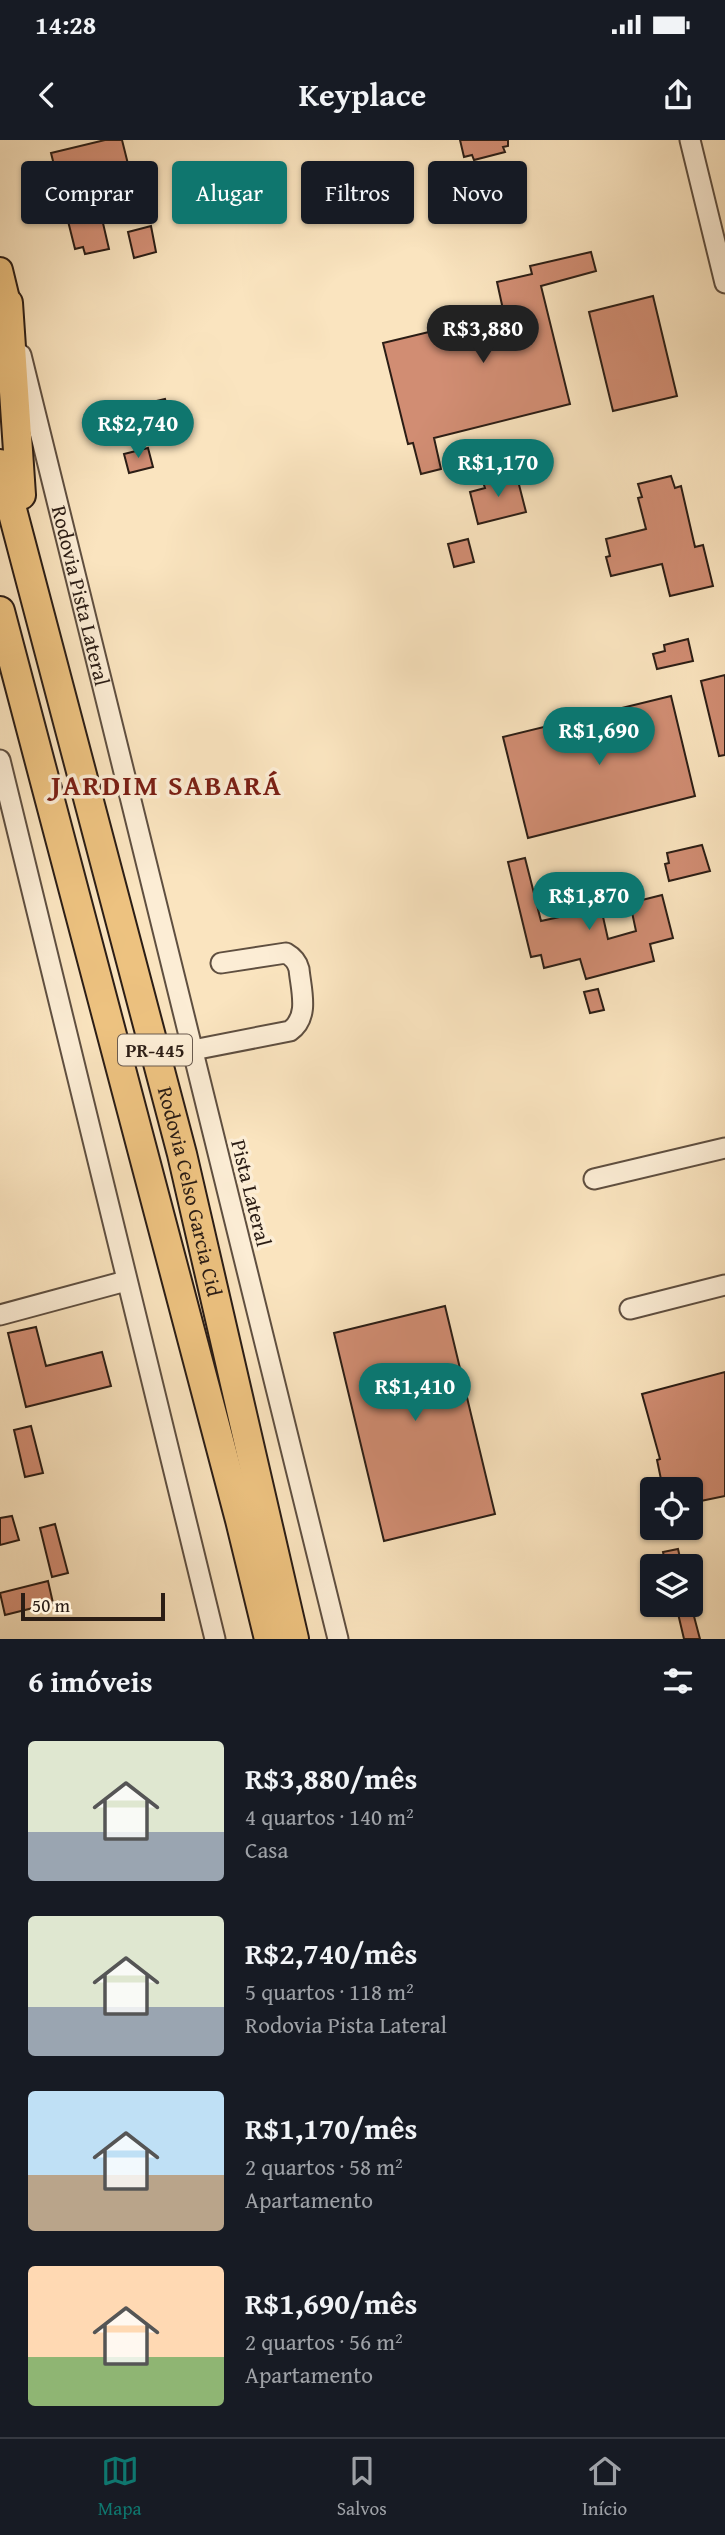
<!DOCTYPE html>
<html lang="pt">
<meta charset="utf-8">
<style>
:root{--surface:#171b24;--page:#20242c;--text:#f1f3f6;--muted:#9ea1a6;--line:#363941;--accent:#0f766e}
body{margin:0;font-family:"Gentium Book Plus",serif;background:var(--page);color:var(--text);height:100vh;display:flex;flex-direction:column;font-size:26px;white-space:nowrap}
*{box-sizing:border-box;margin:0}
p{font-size:23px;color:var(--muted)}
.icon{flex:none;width:38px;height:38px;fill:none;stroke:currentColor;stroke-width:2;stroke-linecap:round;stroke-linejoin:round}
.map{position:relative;height:1499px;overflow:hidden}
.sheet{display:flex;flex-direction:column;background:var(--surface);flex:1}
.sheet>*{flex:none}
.banner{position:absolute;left:21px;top:21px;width:684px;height:63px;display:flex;gap:14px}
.tools{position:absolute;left:640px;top:1337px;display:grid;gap:14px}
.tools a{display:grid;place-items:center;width:63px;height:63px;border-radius:7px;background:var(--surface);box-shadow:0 2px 5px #0004;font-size:35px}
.scale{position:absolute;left:21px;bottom:18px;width:144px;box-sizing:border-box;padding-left:7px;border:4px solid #2b1d15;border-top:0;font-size:19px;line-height:24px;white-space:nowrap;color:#2b1d15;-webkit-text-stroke:5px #fcedd5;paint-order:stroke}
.price{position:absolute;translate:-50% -60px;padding:0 16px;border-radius:24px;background:var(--accent);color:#fff;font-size:23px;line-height:46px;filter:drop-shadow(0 2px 4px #0008)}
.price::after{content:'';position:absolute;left:50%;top:42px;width:21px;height:16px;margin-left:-10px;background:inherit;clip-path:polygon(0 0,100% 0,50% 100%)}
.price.selected{background:#222;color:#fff}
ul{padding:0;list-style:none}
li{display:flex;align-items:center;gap:21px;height:175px;padding:0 28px}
li span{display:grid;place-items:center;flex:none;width:196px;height:140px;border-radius:7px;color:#555}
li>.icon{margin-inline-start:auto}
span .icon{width:84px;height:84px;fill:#fffc;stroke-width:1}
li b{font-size:30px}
h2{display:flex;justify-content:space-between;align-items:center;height:84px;padding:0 28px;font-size:30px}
.chip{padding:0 24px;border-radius:7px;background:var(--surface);box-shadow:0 2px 5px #0004;font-size:24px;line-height:63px}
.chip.selected{background:var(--accent);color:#fff}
.status{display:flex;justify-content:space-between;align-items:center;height:49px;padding:0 35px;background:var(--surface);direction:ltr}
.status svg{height:19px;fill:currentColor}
header{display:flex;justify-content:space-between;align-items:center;height:91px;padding:0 28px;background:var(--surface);font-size:32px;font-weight:800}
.dock{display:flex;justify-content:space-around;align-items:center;height:98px;border-top:2px solid var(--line);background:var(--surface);font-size:19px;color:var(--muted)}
.dock a{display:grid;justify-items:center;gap:4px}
.dock .selected{color:var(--accent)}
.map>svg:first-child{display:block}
</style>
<div class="status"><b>14:28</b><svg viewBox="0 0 49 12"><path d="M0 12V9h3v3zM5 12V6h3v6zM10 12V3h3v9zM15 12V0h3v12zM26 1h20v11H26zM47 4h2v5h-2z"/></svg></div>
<header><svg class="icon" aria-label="back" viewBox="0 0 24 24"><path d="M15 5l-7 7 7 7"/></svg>Keyplace<svg class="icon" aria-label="share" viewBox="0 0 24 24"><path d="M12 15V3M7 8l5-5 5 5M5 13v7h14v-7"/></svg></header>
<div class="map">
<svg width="725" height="1499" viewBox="0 0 725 1499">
<rect width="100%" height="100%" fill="#fae4bf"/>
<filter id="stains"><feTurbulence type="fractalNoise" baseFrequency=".00286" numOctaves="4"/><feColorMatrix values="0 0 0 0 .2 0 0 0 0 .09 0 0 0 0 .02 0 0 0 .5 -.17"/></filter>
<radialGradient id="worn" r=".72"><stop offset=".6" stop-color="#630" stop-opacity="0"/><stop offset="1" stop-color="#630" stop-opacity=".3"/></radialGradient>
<g fill="#d18d73" stroke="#2b1d15" stroke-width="2">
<path d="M 105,0 L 122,0 L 133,44 L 96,53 L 109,109 L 85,114 L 83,107 L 75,109 L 51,13 Z"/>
<path d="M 460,0 L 508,0 L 508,6 L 503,7 L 505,12 L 474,20 L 472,15 L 464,17 Z"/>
<path d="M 151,86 L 156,112 L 134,118 L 128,92 Z"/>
<path d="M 591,112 L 596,131 L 541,146 L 570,264 L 434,298 L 441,329 L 421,334 L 413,303 L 408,304 L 383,203 L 504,174 L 497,142 L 532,134 L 530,126 Z"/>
<path d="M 653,156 L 677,256 L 613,271 L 589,172 Z"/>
<path d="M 165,259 L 169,274 L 152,278 L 148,263 Z"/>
<path d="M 148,308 L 153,327 L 129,333 L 124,314 Z"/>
<path d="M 516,333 L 526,372 L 478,384 L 470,352 L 485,348 L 483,342 Z"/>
<path d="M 671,336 L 675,348 L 681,346 L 695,407 L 703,405 L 713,446 L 670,456 L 662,424 L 611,436 L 606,417 L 610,416 L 606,399 L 646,389 L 638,358 L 642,357 L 638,344 Z"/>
<path d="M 468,399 L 474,422 L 454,427 L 448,404 Z"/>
<path d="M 688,499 L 693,521 L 657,529 L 653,514 L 665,511 L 664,505 Z"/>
<path d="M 725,535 L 725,615 L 719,616 L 701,541 Z"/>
<path d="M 671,556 L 695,656 L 528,698 L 503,597 Z"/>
<path d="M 702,705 L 710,731 L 669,741 L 665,724 L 669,723 L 667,713 Z"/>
<path d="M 525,718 L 541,781 L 601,768 L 608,799 L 636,791 L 630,763 L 662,755 L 673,798 L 650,804 L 654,821 L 586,839 L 580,819 L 544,828 L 541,815 L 531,817 L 508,722 Z"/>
<path d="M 598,849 L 604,870 L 590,873 L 584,852 Z"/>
<path d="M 445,1166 L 495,1374 L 384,1401 L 334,1193 Z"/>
<path d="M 36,1187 L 46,1226 L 102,1212 L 111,1246 L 26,1267 L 8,1193 Z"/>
<path d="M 725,1232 L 725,1356 L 691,1363 L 691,1349 L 663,1349 L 657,1320 L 660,1319 L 642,1254 Z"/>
<path d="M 31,1286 L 43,1333 L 25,1337 L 14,1290 Z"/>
<path d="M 12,1376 L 19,1400 L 0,1405 L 0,1378 Z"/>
<path d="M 55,1384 L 68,1433 L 52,1437 L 40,1388 Z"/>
<path d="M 678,1409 L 682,1426 L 666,1426 L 663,1412 Z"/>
<path d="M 48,1441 L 53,1463 L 5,1475 L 0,1453 Z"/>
<path d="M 676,1465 L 691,1465 L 700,1499 L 684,1499 Z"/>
</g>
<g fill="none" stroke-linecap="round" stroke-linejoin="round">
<g stroke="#5f4f40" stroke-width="23">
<g id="minor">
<path d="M 690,0 L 725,143"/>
<path id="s1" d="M 21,215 L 338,1499"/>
<path d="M 0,620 L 215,1499"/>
<path d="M 193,910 L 290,891 C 310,877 301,850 299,829 C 297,821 293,817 286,813 L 221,823"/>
<path d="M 594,1039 L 725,1008"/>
<path d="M 630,1169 L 725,1145"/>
<path d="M 0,1175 L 126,1141"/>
</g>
</g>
<g stroke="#2b1d15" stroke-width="28">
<path id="major" d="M 0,130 L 8,163"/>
</g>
<g stroke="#2b1d15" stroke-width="32">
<g id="highway">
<path d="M 8,163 L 21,355"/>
<path id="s2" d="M 0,324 L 182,1014 L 294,1499"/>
<path d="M 0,471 L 240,1380 L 269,1499"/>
</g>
</g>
<use href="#minor" stroke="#fcedd5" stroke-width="19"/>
<use href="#major" stroke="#edc280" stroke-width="24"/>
<use href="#highway" stroke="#edc280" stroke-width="28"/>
</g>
<g text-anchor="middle" stroke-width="7" stroke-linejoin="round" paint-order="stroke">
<rect fill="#fcedd5" stroke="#6a5b4f" stroke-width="2" x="118" y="894.5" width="74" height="31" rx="5"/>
<g font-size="19" font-weight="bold" fill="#2b1d15">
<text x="155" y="917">PR-445</text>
</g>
<g font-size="21" fill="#2b1d15" stroke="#fcedd5">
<text dy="7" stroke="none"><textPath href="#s1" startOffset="248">Rodovia Pista Lateral</textPath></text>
<text dy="7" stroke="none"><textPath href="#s2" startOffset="752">Rodovia Celso Garcia Cid</textPath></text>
<text transform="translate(251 1053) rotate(76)" y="7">Pista Lateral</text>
</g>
<g font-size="28" font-weight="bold" letter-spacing="2" fill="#7a1f14" stroke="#fcedd5">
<text x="167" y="655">JARDIM SABARÁ</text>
</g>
</g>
<rect width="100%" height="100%" filter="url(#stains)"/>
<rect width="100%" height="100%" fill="url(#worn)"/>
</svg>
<div class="tools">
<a><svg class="icon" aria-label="locate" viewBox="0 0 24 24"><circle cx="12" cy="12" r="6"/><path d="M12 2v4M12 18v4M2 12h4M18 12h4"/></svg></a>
<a><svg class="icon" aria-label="layers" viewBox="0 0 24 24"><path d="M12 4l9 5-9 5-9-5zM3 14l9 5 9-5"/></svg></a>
</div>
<div class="scale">50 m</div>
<b class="price selected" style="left:483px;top:225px">R$3,880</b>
<b class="price" style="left:138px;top:320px">R$2,740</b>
<b class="price" style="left:498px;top:359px">R$1,170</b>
<b class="price" style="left:599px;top:627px">R$1,690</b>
<b class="price" style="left:589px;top:792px">R$1,870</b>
<b class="price" style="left:415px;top:1283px">R$1,410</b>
<div class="banner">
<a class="chip">Comprar</a>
<a class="chip selected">Alugar</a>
<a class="chip">Filtros</a>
<a class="chip">Novo</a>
</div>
</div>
<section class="sheet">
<h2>6 imóveis<svg class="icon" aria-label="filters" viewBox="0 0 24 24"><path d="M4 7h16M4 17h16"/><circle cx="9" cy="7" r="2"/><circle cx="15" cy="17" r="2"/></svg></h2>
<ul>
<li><span style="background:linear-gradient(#dfe7d0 65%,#9aa5b1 0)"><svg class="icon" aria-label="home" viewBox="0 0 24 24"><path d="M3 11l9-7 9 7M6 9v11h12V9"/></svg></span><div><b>R$3,880/mês</b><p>4 quartos · 140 m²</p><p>Casa</p></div></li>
<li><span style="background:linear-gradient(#dfe7d0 65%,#9aa5b1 0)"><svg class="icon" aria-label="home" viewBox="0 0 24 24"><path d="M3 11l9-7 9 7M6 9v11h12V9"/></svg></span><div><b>R$2,740/mês</b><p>5 quartos · 118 m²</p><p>Rodovia Pista Lateral</p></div></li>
<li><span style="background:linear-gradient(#bfe0f5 60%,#b9a48a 0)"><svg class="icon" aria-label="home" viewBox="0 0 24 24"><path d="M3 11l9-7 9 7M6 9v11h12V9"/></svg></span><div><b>R$1,170/mês</b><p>2 quartos · 58 m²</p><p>Apartamento</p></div></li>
<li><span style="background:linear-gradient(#ffd9b3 65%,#8fb573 0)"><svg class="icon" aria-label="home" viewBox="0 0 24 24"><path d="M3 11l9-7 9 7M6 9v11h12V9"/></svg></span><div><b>R$1,690/mês</b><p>2 quartos · 56 m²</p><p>Apartamento</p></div></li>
</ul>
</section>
<nav class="dock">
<a class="selected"><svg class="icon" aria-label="map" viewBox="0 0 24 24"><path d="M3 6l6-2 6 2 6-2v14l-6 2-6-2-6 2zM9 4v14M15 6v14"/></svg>Mapa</a>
<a><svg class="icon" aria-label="saved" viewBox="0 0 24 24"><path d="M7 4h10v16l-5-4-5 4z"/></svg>Salvos</a>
<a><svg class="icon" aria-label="home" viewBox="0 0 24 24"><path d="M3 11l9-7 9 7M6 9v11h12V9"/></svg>Início</a>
</nav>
